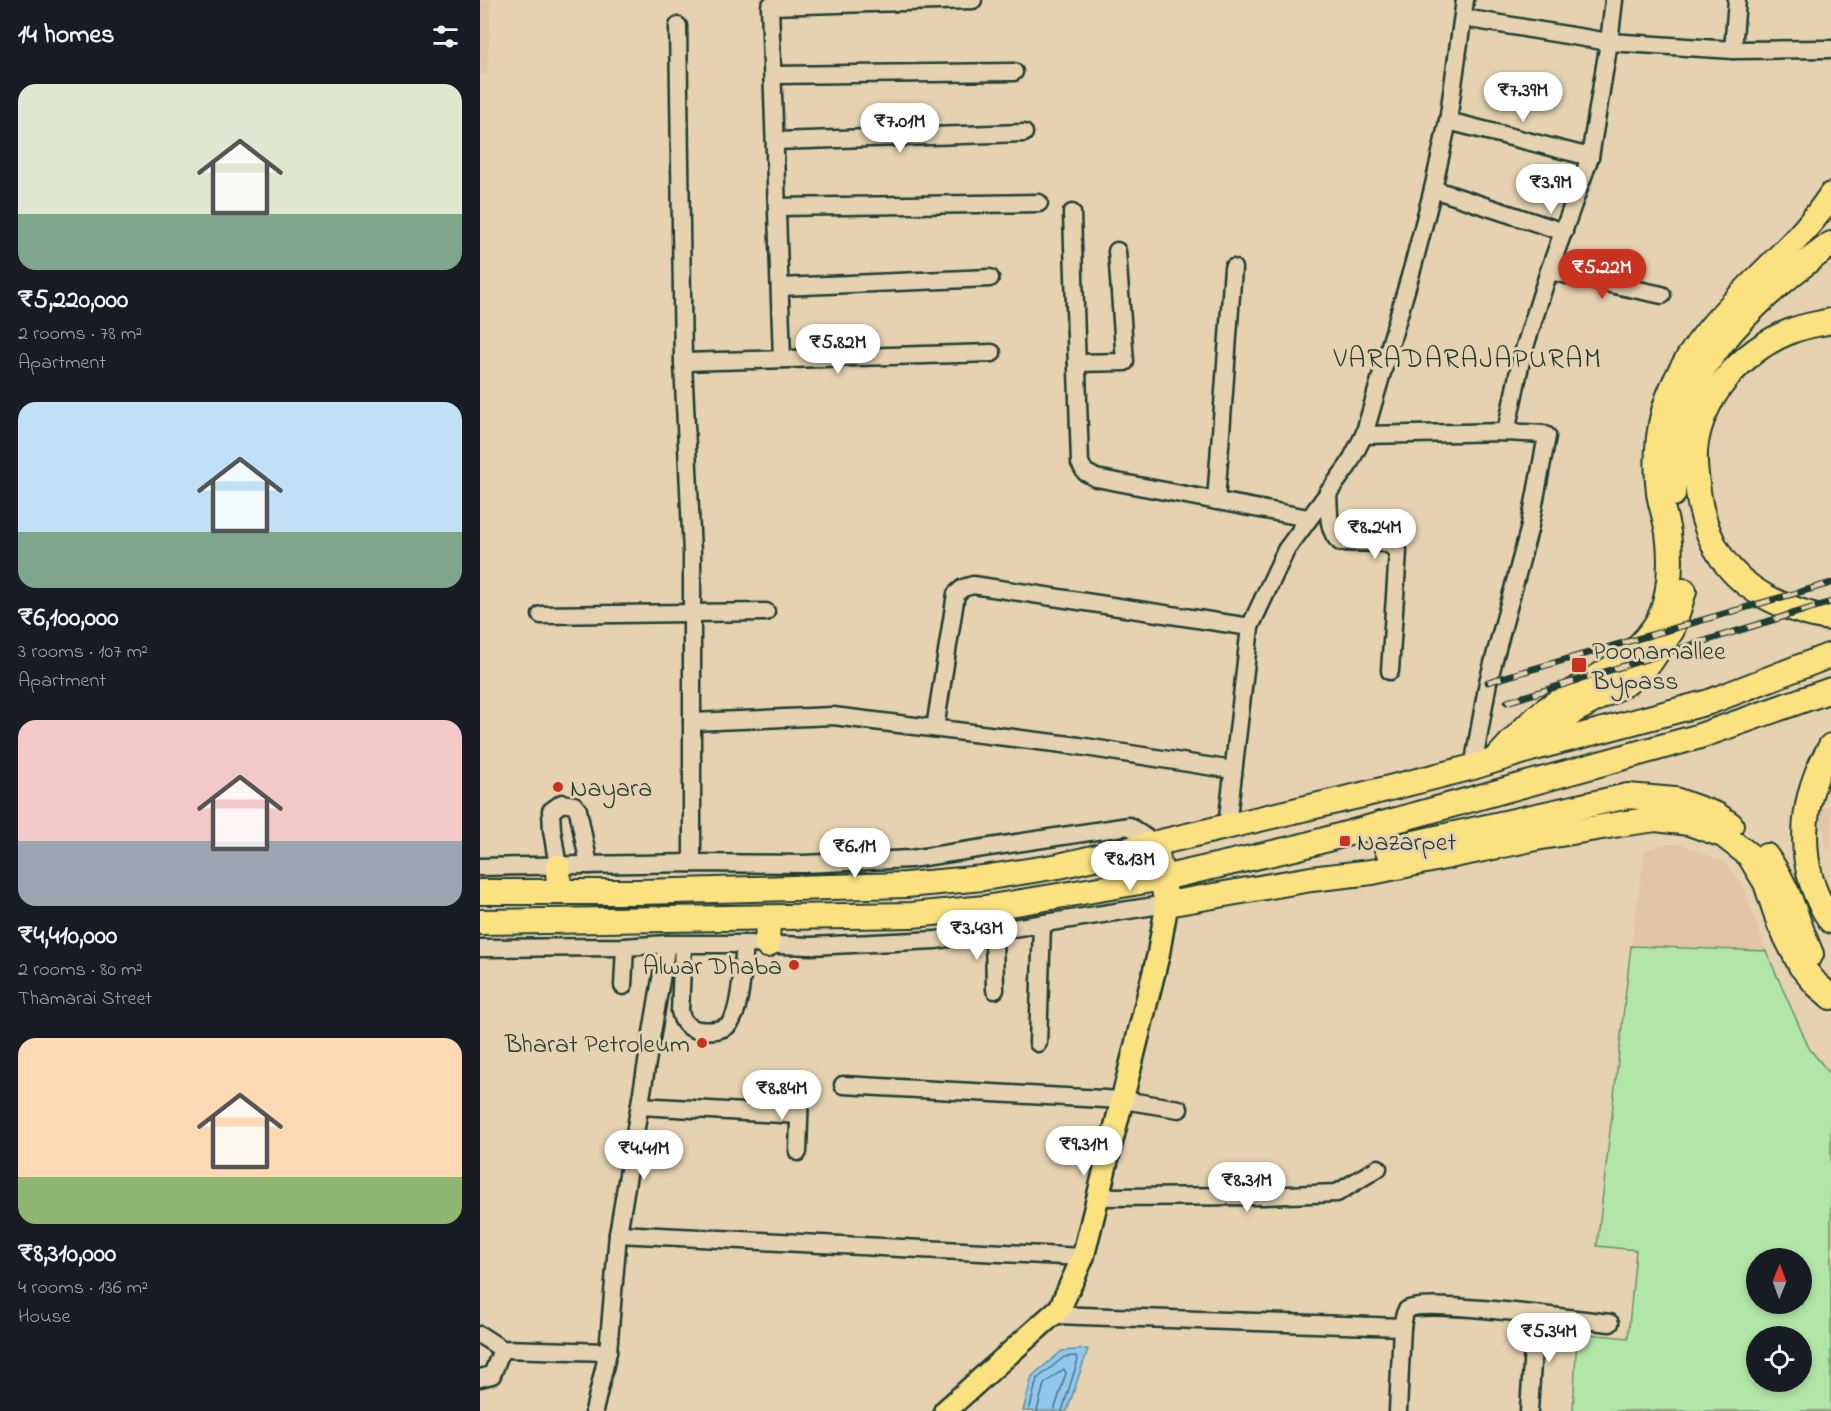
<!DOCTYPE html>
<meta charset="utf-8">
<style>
:root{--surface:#171b24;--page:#20242c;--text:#f1f3f6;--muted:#9ea1a6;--accent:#c8321e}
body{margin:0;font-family:"Indie Flower",sans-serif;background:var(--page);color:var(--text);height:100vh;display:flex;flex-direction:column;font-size:22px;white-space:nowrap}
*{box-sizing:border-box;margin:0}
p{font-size:20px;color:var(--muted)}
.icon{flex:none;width:33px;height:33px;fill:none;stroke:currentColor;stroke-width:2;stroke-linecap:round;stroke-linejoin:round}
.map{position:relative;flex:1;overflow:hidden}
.details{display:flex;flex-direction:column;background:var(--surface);width:480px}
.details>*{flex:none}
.needle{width:39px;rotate:1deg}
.tools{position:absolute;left:1266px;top:1248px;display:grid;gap:12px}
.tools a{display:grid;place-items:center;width:66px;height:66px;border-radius:50%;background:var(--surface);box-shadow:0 3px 9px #0003;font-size:30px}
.price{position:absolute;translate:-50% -51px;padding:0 14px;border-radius:21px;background:#fff;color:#222;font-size:20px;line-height:39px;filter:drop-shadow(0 2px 3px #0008)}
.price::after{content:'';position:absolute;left:50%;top:36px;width:18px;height:14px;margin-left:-9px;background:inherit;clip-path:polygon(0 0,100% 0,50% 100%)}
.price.selected{background:var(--accent);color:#fff}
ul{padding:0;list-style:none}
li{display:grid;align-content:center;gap:12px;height:318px;padding:0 18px}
li span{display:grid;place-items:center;height:186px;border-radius:18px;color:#555}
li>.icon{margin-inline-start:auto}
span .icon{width:108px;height:108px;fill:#fffc;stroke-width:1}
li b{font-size:26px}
h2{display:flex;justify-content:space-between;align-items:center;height:72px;padding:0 18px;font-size:26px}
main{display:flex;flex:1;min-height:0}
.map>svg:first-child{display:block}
</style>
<main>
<section class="details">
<h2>14 homes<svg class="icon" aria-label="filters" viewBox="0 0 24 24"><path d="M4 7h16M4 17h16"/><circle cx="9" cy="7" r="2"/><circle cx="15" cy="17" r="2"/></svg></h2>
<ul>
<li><span style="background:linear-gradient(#dfe7d0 70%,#7fa58c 0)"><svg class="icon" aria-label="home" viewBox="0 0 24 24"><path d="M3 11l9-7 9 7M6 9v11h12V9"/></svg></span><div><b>₹5,220,000</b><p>2 rooms · 78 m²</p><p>Apartment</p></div></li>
<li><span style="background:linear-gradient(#bfe0f5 70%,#7fa58c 0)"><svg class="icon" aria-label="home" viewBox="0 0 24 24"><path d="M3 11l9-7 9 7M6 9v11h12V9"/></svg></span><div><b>₹6,100,000</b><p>3 rooms · 107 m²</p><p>Apartment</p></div></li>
<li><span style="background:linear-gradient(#f6c9c9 65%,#9aa5b1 0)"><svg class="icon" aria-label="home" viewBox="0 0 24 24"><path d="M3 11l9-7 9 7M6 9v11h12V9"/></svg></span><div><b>₹4,410,000</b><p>2 rooms · 80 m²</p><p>Thamarai Street</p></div></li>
<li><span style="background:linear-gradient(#ffd9b3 75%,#8fb573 0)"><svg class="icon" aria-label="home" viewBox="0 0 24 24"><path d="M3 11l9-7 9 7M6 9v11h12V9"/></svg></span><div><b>₹8,310,000</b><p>4 rooms · 136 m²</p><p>House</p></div></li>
</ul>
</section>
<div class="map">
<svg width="1351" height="1411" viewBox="0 0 1351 1411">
<rect width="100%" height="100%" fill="#e6d2b0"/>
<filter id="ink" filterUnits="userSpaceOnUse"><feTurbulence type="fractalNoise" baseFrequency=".0167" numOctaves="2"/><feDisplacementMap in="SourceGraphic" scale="12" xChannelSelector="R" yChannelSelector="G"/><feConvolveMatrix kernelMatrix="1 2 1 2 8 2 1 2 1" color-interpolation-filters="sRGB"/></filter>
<g filter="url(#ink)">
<g fill="#e2c4a6">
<path d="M 0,0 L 11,0 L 7,74 L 0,74 Z"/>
<path d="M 1351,806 L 1351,849 L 1346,849 L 1340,808 Z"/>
<path d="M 1185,844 L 1202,844 L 1244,862 L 1263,885 L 1286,951 L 1151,946 L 1165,850 Z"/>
</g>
<path fill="#b2e6a7" stroke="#68926e" stroke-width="1.5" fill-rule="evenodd" d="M 1151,946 L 1286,951 L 1329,1048 L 1351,1075 L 1351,1411 L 1093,1411 L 1097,1333 L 1148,1338 L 1156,1250 L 1117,1246 ZM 1276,1258 L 1322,1258 L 1322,1304 L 1276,1304 ZM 1276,1336 L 1322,1336 L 1322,1382 L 1276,1382 Z"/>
<path fill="#91c7ef" stroke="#6390a4" stroke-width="1.5" d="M 608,1349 L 587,1411 L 543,1411 L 552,1376 L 582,1351 Z"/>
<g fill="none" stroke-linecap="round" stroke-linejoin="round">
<g stroke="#4d747f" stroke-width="1.5">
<path d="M 549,1411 L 557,1379 L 584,1357 L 596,1356 L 598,1360 L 582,1411"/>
<path d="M 557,1411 L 564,1384 L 584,1369 L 586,1373 L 574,1411"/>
</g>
<g stroke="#1f3d34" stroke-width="21">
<g id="minor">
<path d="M 984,18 L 1129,42 L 1253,50 L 1351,49"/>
<path d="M 198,26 L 203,362 L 212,553 L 212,863"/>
<path d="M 1253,50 L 1257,0"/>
<path d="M 293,75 L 534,72"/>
<path d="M 968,121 L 1110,157"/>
<path d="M 295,141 L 544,133"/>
<path d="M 953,189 L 1084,232"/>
<path d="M 297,207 L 559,203"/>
<path d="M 592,213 L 600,463 L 605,472 L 616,478 L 828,518"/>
<path d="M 1069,271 L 1182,295"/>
<path d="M 300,287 L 510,278"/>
<path d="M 302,359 L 290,6 L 493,0"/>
<path d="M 203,362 L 512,353"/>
<path d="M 597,363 L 645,362 L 637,251"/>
<path d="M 1026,432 L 1042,356 L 1069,271 L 1110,157 L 1129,42 L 1134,0"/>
<path d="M 884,435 L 1026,432 L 1063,434 L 1067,436 L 1049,530 L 1008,682 L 993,767"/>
<path d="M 848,492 C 849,509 847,531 860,542 L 907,543 L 918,551 L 910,671"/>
<path d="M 736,501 L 753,268"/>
<path d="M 61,615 L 286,612"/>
<path d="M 212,722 L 353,716 L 599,746 L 753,770"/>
<path d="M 455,728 L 476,594 L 483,588 L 493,585 L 770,627"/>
<path d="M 747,826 L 770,627 L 806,550 L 868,466 L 884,435 L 933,266 L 953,189 L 968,121 L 985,0"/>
<path d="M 0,867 L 212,863 L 323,864 L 431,859 L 649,826 L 675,844"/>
<path d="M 78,867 L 72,830 L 71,811 L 82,803 L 94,805 L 98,810 L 109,865"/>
<path d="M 514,932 L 515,990"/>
<path d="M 203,945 L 200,1011 C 202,1022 207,1028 219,1030 C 227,1031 239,1031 247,1026 C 261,1017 263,961 265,944"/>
<path d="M 0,948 L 145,947 L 187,944 L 265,944 L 331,946 L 456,940 L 687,904"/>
<path d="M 143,986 L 145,947"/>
<path d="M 558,1043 L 562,924"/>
<path d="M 363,1085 L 643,1100 L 699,1109"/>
<path d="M 160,1106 L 319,1115"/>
<path d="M 318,1152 L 320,1091"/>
<path d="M 619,1197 L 783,1196 L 857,1193 L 898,1168"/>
<path d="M 138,1234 L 603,1257"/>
<path d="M 573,1315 L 922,1327 C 923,1322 924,1313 927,1310 C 940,1298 1103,1320 1130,1323"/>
<path d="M 0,1335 L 22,1349 L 128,1352"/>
<path d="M 0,1378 L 12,1375 L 22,1349"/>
<path d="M 114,1411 L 128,1352 L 138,1234 L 187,944"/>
<path d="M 918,1411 L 922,1327"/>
<path d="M 1049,1411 L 1055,1315"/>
</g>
</g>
<g stroke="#1f3d34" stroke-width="26">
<path id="major" d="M 465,1411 L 580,1308 L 603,1257 L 678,956 L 687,904"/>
</g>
<g stroke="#1f3d34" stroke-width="28">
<g id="highway">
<path d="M 1351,321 C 1338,324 1323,326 1311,331 C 1263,350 1220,397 1215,450 C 1214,468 1217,486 1220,504 C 1229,546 1248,576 1286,597 C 1303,606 1332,617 1351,618"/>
<path d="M 1193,494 C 1194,467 1194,438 1202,413 C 1226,343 1293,286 1351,244"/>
<path d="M 1055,745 L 1094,711 L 1148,682 L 1171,661 L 1192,630 L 1204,591"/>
<path d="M 1351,746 C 1319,798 1314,869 1351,921"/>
<path d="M 1017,758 C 1031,743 1045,726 1062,713 C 1099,683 1143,671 1173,629 C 1191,605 1192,561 1188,533 C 1186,519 1181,506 1179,493 C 1175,458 1178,418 1193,386 C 1226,311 1306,264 1351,195"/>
<path d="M 900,824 L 907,849 L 1148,796 L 1195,800 L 1237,815 L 1251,825"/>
<path d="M 675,844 L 687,904 L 831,879 L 892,872 L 1056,838 L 1140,824 L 1176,819 L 1209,823 L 1243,835 L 1269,855 L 1286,883 L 1300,925 L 1321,966 L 1337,985 L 1351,997"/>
<path d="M 1286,856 C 1309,886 1316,920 1331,954"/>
<path d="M 78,867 L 79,891"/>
<path d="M 0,892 L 159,892 L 426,885 L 503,878 L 579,866 L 882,795 L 993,767 L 1051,749 L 1229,702 L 1351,655"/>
<path d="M 0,922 L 432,915 L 505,908 L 584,895 L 683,878 L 819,847 L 1217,737 L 1351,690"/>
<path d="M 287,945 L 288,919"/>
</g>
</g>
<use href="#minor" stroke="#e6d2b0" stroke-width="16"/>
<use href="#major" stroke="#fbe180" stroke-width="21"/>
<use href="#highway" stroke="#fbe180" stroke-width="24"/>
<g stroke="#1f3d34" stroke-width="7">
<g id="rail">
<path d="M 1008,682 L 1351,583"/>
<path d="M 1027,702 L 1351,602"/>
</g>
</g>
<use href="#rail" stroke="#e6d2b0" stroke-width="4.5" stroke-dasharray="14" stroke-linecap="butt"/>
</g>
</g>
<g fill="#c8321e" stroke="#e6d2b0" stroke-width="2">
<rect x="1091" y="657" width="16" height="16" rx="3"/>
<circle cx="78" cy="787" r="6"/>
<rect x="859" y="835" width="12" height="12" rx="3"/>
<circle cx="314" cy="965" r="6"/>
<circle cx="222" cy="1043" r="6"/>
</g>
<g text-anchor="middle" stroke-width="6" stroke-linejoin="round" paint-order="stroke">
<g font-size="26" fill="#1f3d34" stroke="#e6d2b0" text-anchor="start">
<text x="1112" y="659">Poonamallee<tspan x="1112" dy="30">Bypass</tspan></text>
<text x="90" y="796">Nayara</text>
<text x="877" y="850">Nazarpet</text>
<text x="302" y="974" text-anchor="end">Alwar Dhaba</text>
<text x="210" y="1052" text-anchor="end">Bharat Petroleum</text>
</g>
<g font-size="28" letter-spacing="1.5" fill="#1f3d34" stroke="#e6d2b0">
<text x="988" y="367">VARADARAJAPURAM</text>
</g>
</g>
</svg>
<div class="tools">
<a><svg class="needle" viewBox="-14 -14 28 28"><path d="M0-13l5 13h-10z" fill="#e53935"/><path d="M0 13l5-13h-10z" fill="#9ea1a6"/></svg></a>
<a><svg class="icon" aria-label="locate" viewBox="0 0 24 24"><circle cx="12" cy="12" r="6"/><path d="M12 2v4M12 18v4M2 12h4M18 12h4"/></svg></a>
</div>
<b class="price" style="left:1043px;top:123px">₹7.39M</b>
<b class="price" style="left:420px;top:154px">₹7.01M</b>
<b class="price" style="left:1071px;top:215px">₹3.9M</b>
<b class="price selected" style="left:1122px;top:300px">₹5.22M</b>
<b class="price" style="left:358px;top:375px">₹5.82M</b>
<b class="price" style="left:895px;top:560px">₹8.24M</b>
<b class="price" style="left:375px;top:879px">₹6.1M</b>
<b class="price" style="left:650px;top:892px">₹8.13M</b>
<b class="price" style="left:497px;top:961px">₹3.43M</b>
<b class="price" style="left:302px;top:1121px">₹8.84M</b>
<b class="price" style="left:604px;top:1177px">₹9.31M</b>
<b class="price" style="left:164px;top:1181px">₹4.41M</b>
<b class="price" style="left:767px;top:1213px">₹8.31M</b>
<b class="price" style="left:1069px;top:1364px">₹5.34M</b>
</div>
</main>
